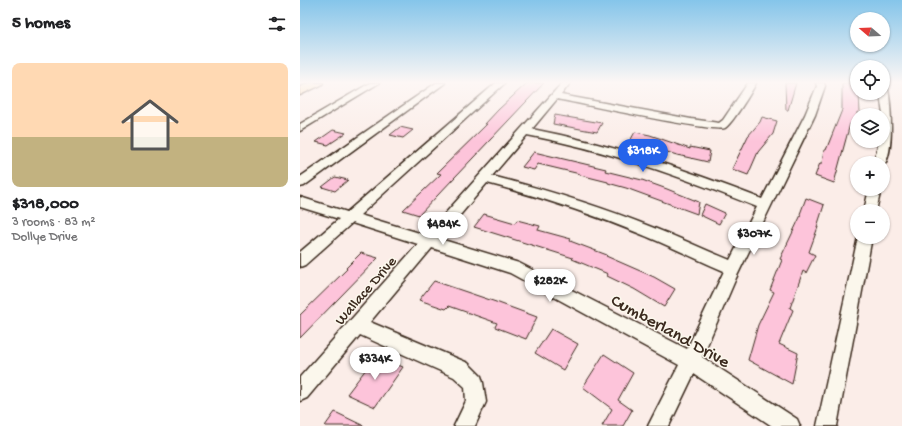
<!DOCTYPE html>
<meta charset="utf-8">
<style>
:root{--surface:#fff;--page:#f2f2f2;--text:#202124;--muted:#757577;--line:#e0e0e0;--accent:#2563eb}
body{margin:0;font-family:"Gochi Hand",sans-serif;background:var(--page);color:var(--text);height:100vh;display:flex;flex-direction:column;font-size:15px;white-space:nowrap}
*{box-sizing:border-box;margin:0}
p{font-size:13px;color:var(--muted)}
.icon{flex:none;width:22px;height:22px;fill:none;stroke:currentColor;stroke-width:2;stroke-linecap:round;stroke-linejoin:round}
.map{position:relative;flex:1;overflow:hidden}
.details{display:flex;flex-direction:column;background:var(--surface);width:300px}
.details>*{flex:none}
.needle{width:26px;rotate:289deg}
.fabs{position:absolute;left:550px;top:12px;display:grid;gap:8px}
.fabs a{display:grid;place-items:center;width:40px;height:40px;border-radius:50%;background:var(--surface);box-shadow:0 1px 3px #0004;font-size:20px}
.price{position:absolute;translate:-50% -34px;padding:0 9px;border-radius:14px;background:#fff;color:#222;font-size:13px;line-height:26px;filter:drop-shadow(0 1px 2px #0008)}
.price::after{content:'';position:absolute;left:50%;top:24px;width:12px;height:9px;margin-left:-6px;background:inherit;clip-path:polygon(0 0,100% 0,50% 100%)}
.price.on{background:var(--accent);color:#fff}
ul{padding:0;list-style:none}
li{display:grid;align-content:center;gap:8px;height:212px;padding:0 12px}
li+li{border-top:1px solid var(--line)}
li span{display:grid;place-items:center;height:124px;border-radius:8px;color:#555}
li>.icon{margin-inline-start:auto}
span .icon{width:72px;height:72px;fill:#fffc;stroke-width:1}
li b{font-size:17px}
h2{display:flex;justify-content:space-between;align-items:center;height:48px;padding:0 12px;font-size:17px}
main{display:flex;flex:1;min-height:0}
.map>svg:first-child{display:block}
</style>
<main>
<section class="details">
<h2>5 homes<svg class="icon" aria-label="filters" viewBox="0 0 24 24"><path d="M4 7h16M4 17h16"/><circle cx="9" cy="7" r="2"/><circle cx="15" cy="17" r="2"/></svg></h2>
<ul>
<li><span style="background:linear-gradient(#ffd9b3 60%,#c2b280 0)"><svg class="icon" aria-label="home" viewBox="0 0 24 24"><path d="M3 11l9-7 9 7M6 9v11h12V9"/></svg></span><div><b>$318,000</b><p>3 rooms · 83 m²</p><p>Dollye Drive</p></div></li>
</ul>
</section>
<div class="map">
<svg width="602" height="426" viewBox="0 0 602 426">
<rect width="100%" height="100%" fill="#fbede8"/>
<filter id="ink" filterUnits="userSpaceOnUse"><feTurbulence type="fractalNoise" baseFrequency=".025" numOctaves="2"/><feDisplacementMap in="SourceGraphic" scale="8" xChannelSelector="R" yChannelSelector="G"/><feConvolveMatrix kernelMatrix="1 2 1 2 8 2 1 2 1" color-interpolation-filters="sRGB"/></filter>
<g filter="url(#ink)">
<g fill="#fdc4da" stroke="#3b2a1e">
<path d="M 227,83 L 244,83 L 119,215 L 103,210 L 141,174 L 137,173 L 187,124 L 185,124 L 198,110 Z"/>
<path d="M 485,83 L 496,83 L 488,110 L 486,110 Z"/>
<path d="M 542,83 L 554,83 L 557,93 L 559,93 L 560,113 L 557,112 L 557,126 L 550,124 L 534,183 L 515,176 L 520,163 L 522,163 L 524,150 L 526,150 L 542,110 Z"/>
<path d="M 255,115 L 284,120 L 302,123 L 297,132 L 253,124 Z"/>
<path d="M 462,117 L 477,121 L 473,134 L 458,152 L 448,175 L 432,169 L 448,136 L 460,122 Z"/>
<path d="M 100,127 L 113,130 L 103,138 L 90,135 Z"/>
<path d="M 33,130 L 46,133 L 28,145 L 16,142 Z"/>
<path d="M 335,132 L 350,135 L 390,149 L 390,147 L 410,151 L 408,162 L 377,155 L 330,141 Z"/>
<path d="M 234,152 L 306,169 L 305,171 L 342,180 L 367,189 L 399,202 L 397,214 L 326,188 L 308,183 L 308,182 L 280,175 L 280,174 L 238,164 L 234,170 L 222,167 Z"/>
<path d="M 35,177 L 48,180 L 35,191 L 22,187 Z"/>
<path d="M 506,198 L 524,205 L 517,227 L 518,227 L 509,252 L 515,255 L 506,273 L 503,271 L 490,308 L 493,310 L 479,344 L 498,353 L 492,384 L 448,360 L 458,325 L 474,292 L 470,290 L 482,260 L 480,259 L 501,215 L 500,214 Z"/>
<path d="M 405,204 L 425,213 L 419,224 L 400,215 Z"/>
<path d="M 184,214 L 215,223 L 217,220 L 240,226 L 238,230 L 271,239 L 270,241 L 307,255 L 306,256 L 354,277 L 375,289 L 364,307 L 334,289 L 307,276 L 308,274 L 272,259 L 273,258 L 174,227 Z"/>
<path d="M 61,253 L 78,258 L 0,338 L 0,315 L 47,269 L 46,268 Z"/>
<path d="M 134,281 L 196,302 L 237,317 L 226,339 L 195,327 L 197,323 L 149,306 L 146,309 L 119,300 Z"/>
<path d="M 251,329 L 278,344 L 263,370 L 235,353 Z"/>
<path d="M 304,354 L 333,373 L 318,400 L 332,410 L 323,426 L 302,426 L 312,409 L 283,387 Z"/>
<path d="M 76,356 L 103,367 L 75,407 L 47,394 Z"/>
<path d="M 35,412 L 64,426 L 25,426 Z"/>
</g>
<g fill="none" stroke-linecap="round" stroke-linejoin="round">
<g stroke="#3b2a1e" stroke-width="3">
<g id="minor">
<path d="M 70,83 L 79,83 L 0,131 L 0,124 Z"/>
<path d="M 136,83 L 145,83 L 4,186 L 0,187 L 0,177 Z"/>
<path d="M 196,83 L 205,83 L 60,215 L 126,235 L 262,83 L 270,83 L 261,95 L 391,119 L 419,123 L 423,120 L 448,83 L 456,83 C 452,91 432,124 425,128 C 416,133 277,103 257,99 L 232,129 C 311,144 387,170 462,199 L 505,115 L 517,86 L 516,83 L 524,83 L 525,86 L 515,115 L 436,278 L 402,357 L 497,419 L 500,426 L 472,426 L 394,374 L 369,426 L 348,426 L 379,365 L 210,273 L 132,248 L 70,322 L 168,363 L 181,376 L 183,383 L 186,402 L 175,426 L 154,426 L 166,401 L 165,387 L 154,377 L 60,335 L 7,398 L 0,401 L 0,377 L 118,244 L 52,223 L 5,265 L 0,267 L 0,252 L 39,219 L 0,207 L 0,197 L 47,212 ZM 227,135 C 307,150 382,177 457,207 L 430,260 C 405,250 380,238 354,228 C 302,207 247,190 192,176 ZM 187,183 C 240,197 292,214 343,235 C 371,246 397,260 424,271 L 387,349 L 219,263 L 140,239 Z"/>
<path d="M 583,83 L 587,84 C 591,100 595,155 583,166 L 583,163 L 574,163 L 579,141 L 583,141 L 583,115 L 580,93 L 583,93 Z"/>
<path d="M 569,189 L 581,189 L 576,211 L 564,211 Z"/>
<path d="M 558,237 L 572,237 L 537,426 L 517,426 Z"/>
</g>
</g>
<g stroke="#3b2a1e" stroke-width="3">
<path id="major" d="M 9,83 L 23,83 L 21,85 L 0,95 L 0,87 Z"/>
</g>
<use href="#minor" fill="#fbf7ec" fill-rule="evenodd"/>
<use href="#major" fill="#faddab" fill-rule="evenodd"/>
</g>
</g>
<linearGradient id="sky" x2="0" y2="1"><stop stop-color="#85c5ea"/><stop offset="0.58" stop-color="#fdf7f5"/><stop offset="1" stop-color="#fdf7f5" stop-opacity="0"/></linearGradient>
<rect width="602" height="142" fill="url(#sky)"/>
<g text-anchor="middle" stroke-width="3" stroke-linejoin="round" paint-order="stroke">
<g font-size="15" fill="#3b2a1e" stroke="#fbf7ec">
<text transform="translate(65 290) rotate(-49)" y="5">Wallace Drive</text>
</g>
<g font-size="18" fill="#3b2a1e" stroke="#fbf7ec">
<text transform="translate(371 330) rotate(29)" y="6">Cumberland Drive</text>
</g>
</g>
</svg>
<div class="fabs">
<a><svg class="needle" viewBox="-14 -14 28 28"><path d="M0-13l5 13h-10z" fill="#e53935"/><path d="M0 13l5-13h-10z" fill="#757577"/></svg></a>
<a><svg class="icon" aria-label="locate" viewBox="0 0 24 24"><circle cx="12" cy="12" r="6"/><path d="M12 2v4M12 18v4M2 12h4M18 12h4"/></svg></a>
<a><svg class="icon" aria-label="layers" viewBox="0 0 24 24"><path d="M12 4l9 5-9 5-9-5zM3 14l9 5 9-5"/></svg></a>
<a>+</a>
<a>−</a>
</div>
<b class="price on" style="left:343px;top:173px">$318K</b>
<b class="price" style="left:143px;top:246px">$484K</b>
<b class="price" style="left:454px;top:256px">$307K</b>
<b class="price" style="left:250px;top:303px">$282K</b>
<b class="price" style="left:75px;top:381px">$334K</b>
</div>
</main>
